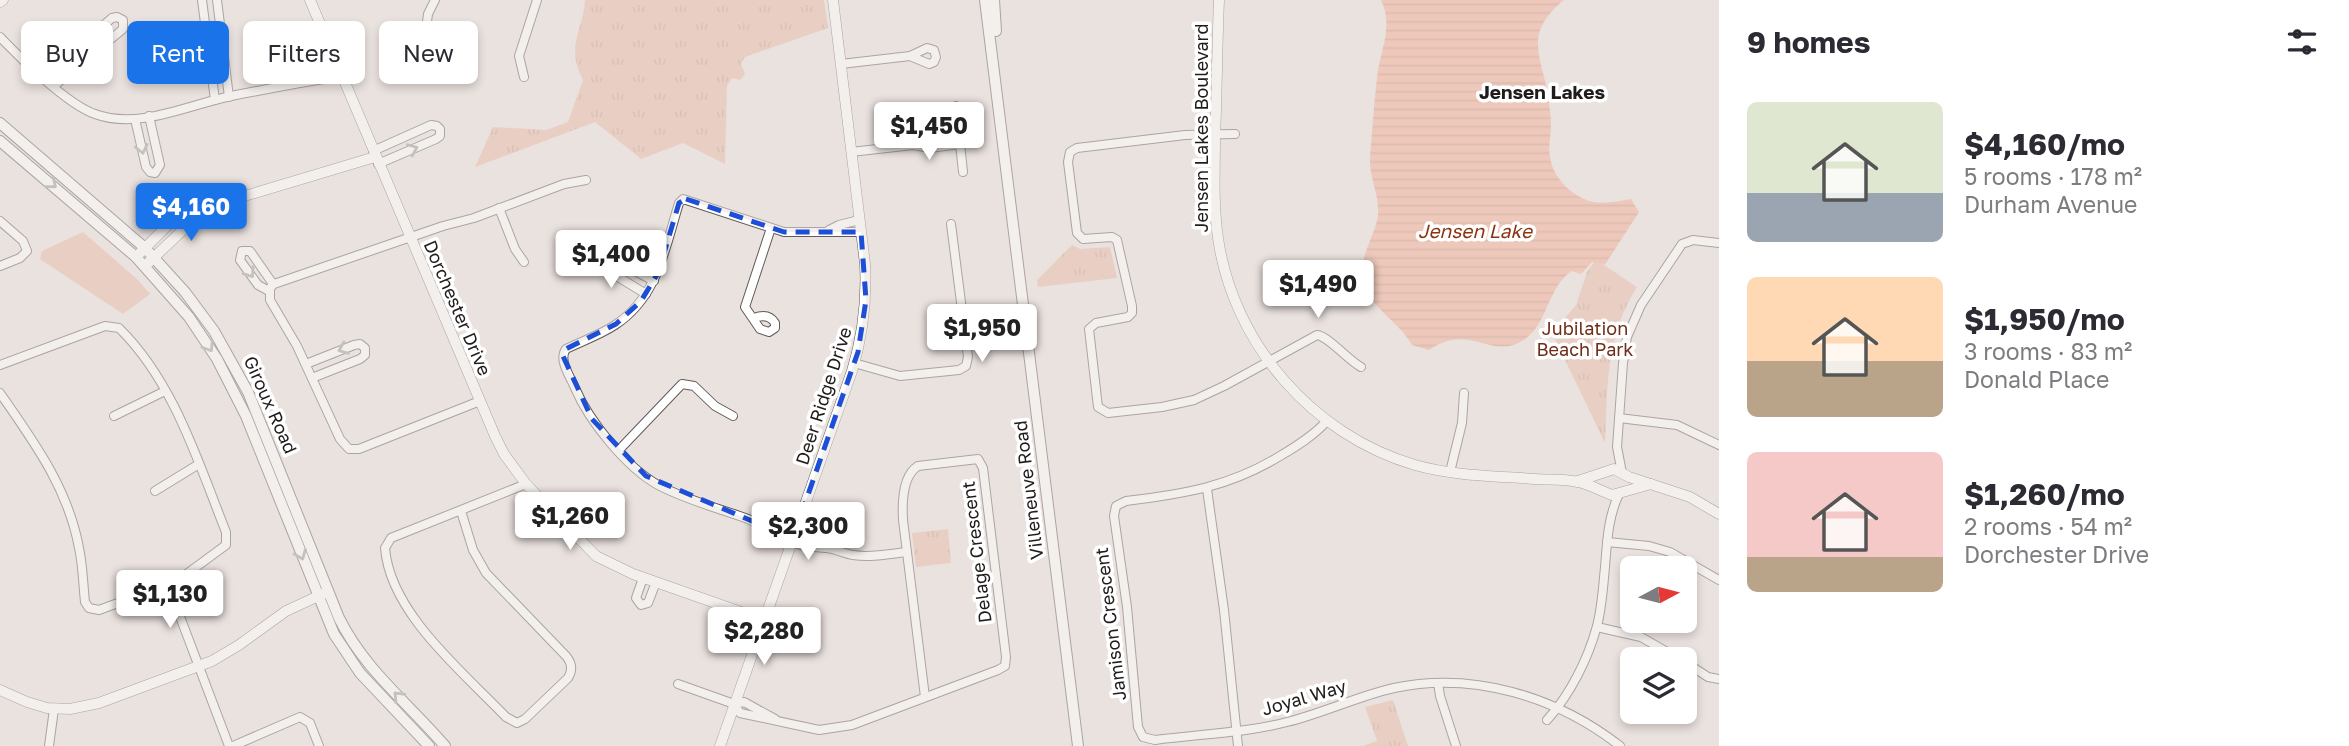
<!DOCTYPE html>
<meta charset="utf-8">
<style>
:root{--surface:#fff;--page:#f7f7f7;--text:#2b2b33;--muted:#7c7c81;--accent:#1a73e8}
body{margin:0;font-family:"Golos Text",sans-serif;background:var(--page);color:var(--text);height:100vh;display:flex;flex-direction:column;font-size:26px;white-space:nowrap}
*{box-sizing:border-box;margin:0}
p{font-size:23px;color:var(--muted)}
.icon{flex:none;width:38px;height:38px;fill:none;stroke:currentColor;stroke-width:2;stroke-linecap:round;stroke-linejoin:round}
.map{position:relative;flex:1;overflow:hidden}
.sheet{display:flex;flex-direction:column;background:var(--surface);width:630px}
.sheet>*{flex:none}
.hud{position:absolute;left:21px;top:21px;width:665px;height:63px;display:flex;gap:14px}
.needle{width:46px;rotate:83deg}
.fabs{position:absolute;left:1620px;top:556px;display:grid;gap:14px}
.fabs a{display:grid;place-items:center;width:77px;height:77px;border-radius:10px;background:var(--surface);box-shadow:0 4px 10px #0003;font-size:35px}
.price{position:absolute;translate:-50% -60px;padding:0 16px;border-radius:7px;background:#fff;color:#222;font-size:23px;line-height:46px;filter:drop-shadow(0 2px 4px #0008)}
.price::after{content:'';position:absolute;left:50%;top:42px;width:21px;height:16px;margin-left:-10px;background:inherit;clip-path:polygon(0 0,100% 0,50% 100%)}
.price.active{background:var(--accent);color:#fff}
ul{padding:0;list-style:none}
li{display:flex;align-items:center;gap:21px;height:175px;padding:0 28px}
li span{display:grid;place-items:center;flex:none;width:196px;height:140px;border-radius:10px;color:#555}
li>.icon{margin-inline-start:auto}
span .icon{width:84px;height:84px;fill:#fffc;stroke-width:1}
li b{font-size:30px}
h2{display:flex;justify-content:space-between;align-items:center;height:84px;padding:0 28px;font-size:30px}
.chip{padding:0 24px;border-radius:10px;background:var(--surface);box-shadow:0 4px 10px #0003;font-size:24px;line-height:63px}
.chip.active{background:var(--accent);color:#fff}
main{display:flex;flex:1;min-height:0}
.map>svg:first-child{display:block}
</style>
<main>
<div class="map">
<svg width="1719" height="746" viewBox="0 0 1719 746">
<defs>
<pattern id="park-tufts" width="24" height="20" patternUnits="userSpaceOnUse" patternTransform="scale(1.75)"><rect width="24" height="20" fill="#e9b7a5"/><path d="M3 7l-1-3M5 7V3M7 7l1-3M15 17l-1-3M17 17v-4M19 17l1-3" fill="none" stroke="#c79d8d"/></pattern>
<pattern id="water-rules" width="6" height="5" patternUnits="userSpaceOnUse" patternTransform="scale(1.75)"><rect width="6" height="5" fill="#f3a98f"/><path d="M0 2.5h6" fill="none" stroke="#d0917b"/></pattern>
</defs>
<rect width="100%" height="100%" fill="#eae2df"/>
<path fill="#e9b7a5" d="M 83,232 L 138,280 L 150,294 L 123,314 L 40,259 L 42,251 Z"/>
<g fill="url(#park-tufts)">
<path d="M 585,0 L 824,0 L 828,28 L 745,57 L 741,64 L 745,74 L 740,80 L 732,78 L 727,86 L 725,164 L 683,143 L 641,159 L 595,122 L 475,167 L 493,127 L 546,130 L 568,122 L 583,80 C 565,46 583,32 585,0 Z"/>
<path d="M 1072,245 L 1080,249 L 1110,247 L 1117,278 L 1038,287 L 1037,280 Z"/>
<path d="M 1594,262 L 1604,265 L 1637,287 C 1605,338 1608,384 1605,443 L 1552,333 L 1576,305 L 1587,272 Z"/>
<path d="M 948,529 L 951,563 L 916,567 L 912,533 Z"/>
<path d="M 1393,700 L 1408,746 L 1363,746 L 1377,741 L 1365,707 Z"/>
</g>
<path fill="url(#water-rules)" d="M 1381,0 L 1564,0 C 1520,36 1544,58 1549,103 C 1550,110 1551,118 1551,125 C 1551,136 1548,146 1550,157 C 1553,179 1573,197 1593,202 C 1606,204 1619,201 1631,199 L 1639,212 L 1606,263 L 1604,265 L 1592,262 L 1581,274 L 1572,271 C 1546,288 1549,325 1522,341 C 1490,360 1470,322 1429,350 L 1412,345 C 1398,319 1368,309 1363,277 C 1360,254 1374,238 1378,216 C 1380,196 1369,178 1370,158 C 1372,131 1374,104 1377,78 C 1380,50 1394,27 1381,0 Z"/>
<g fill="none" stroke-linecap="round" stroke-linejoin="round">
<g stroke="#615a57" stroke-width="10">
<g id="minor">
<path d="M 202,0 L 215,100"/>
<path d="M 217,0 L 229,97"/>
<path d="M 426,29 L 428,14 L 435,0"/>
<path d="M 0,37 C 20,58 68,105 95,114 C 138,130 188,105 231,96 C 267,89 304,82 341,76"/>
<path d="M 841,64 L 910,56 L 927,48 L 934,50 L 936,57 L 934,62 L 929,64 L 910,56"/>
<path d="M 43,77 L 112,18 L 117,17 L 123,20 L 123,29 L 54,86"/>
<path d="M 524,77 L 519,56 L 537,0"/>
<path d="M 956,106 L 963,172"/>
<path d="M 135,119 L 146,167 L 150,172 L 155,173 L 160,165 L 149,116"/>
<path d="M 1235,134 L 1185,135 L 1077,148 L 1070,152 L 1068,162 L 1077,233 L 1083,239 L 1112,237 L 1117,240 L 1132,306 L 1132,313 L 1128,317 L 1096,323 L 1089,329 L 1098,407 L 1108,413 L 1162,407 L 1194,400 L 1224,386 L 1317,335 C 1328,336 1348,360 1361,367"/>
<path d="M 373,151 L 431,125 L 437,126 L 440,129 L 440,136 L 436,139 L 378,164"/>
<path d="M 851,152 L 913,145 L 930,148 L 960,144"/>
<path d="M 499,208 L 515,249 L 524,262"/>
<path d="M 0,221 L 23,241 L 27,251 L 20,258 L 0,266"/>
<path d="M 829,230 L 839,225 L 859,220"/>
<path d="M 861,232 L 784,232 L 683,199 L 679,203 C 665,248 658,297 615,325 C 600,335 582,341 566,349 C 558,360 570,376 575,388 C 589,421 626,467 658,485 C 686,500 718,508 748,519 C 762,525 773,535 786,540 C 801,547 812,547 827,548 C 836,549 845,554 853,555 C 871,558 889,554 907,552"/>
<path d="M 269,291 L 258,285 L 240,260 L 242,251 L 250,251 L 273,284"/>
<path d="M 646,294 L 615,275 L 613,266 L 622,264 L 654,281"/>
<path d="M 754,318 C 762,315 770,315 775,323 L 775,328 L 769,332 L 760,329 L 745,307 L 771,228"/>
<path d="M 854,363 L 900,376 L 959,370 L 966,366 L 968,357 L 951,224"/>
<path d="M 306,364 L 354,345 L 360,344 L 365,348 L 365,355 L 360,359 L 312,378"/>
<path d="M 0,365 L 105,326 L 119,328 C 174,382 198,462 226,532 L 226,545 L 177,581 L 99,610 L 89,608 L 85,602 C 83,584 83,566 79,548 C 68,488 34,442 0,393"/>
<path d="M 480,401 L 359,449 L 349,449 L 340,439 L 297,346 L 270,300 L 270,288 L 274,284 L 443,226 L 474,218 L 564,184 L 586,180"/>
<path d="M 114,416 L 165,391"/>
<path d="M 1619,418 L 1677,425 L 1719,445"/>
<path d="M 1327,421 C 1313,436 1297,446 1280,456 C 1229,487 1184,494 1126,501 L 1116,506 L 1114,516 L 1127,607 L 1138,727 L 1143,737 L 1155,740 C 1199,734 1245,733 1287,722 C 1324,713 1358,696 1394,688 C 1474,671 1557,697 1620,746"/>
<path d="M 619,450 L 682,384 L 694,386 L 715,406 L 733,416"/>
<path d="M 1450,472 L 1462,423 L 1464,393"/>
<path d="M 1622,473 L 1617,447 L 1623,363 L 1627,337 L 1641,305 L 1682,244 L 1693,240 L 1719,243"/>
<path d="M 1207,489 L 1224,610 L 1238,746"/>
<path d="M 155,491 L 199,464"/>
<path d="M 461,511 L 473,550 L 486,573 L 566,656 C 572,663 573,670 568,678 L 525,719 L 517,723 L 506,717 C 463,672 390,613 385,548 L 391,538 L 526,484"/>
<path d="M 758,522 C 785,526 809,529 828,548"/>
<path d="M 1607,542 L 1649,546 L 1670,552 L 1719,580"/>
<path d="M 643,578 L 636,598 L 641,605 L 648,603 L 656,582"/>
<path d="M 168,585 L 229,746"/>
<path d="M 764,620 L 810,635"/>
<path d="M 1597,627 L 1641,637 L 1681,660"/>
<path d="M 1685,662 L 1708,677 L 1719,679"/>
<path d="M 1438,683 L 1440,696 L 1456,746"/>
<path d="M 678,684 L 734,704 L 744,702 L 775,719"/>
<path d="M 734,704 L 740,713 L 819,730 L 852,725 L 998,670 L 1005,666 L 1006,657 L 983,468 L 978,459 L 918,466 C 902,476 902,503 903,520 L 925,697"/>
<path d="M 1547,720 C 1570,695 1588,659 1597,626 C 1602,607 1603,587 1605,567 C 1607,542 1608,517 1619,494"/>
<path d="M 49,746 L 54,709"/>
<path d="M 233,746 L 300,717 L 310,723 L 319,746"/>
</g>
</g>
<g stroke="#615a57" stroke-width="11">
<g id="tertiary">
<path d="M 310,0 L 495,436 L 504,454 L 526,484 L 596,556 L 633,574 L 764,620"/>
<path d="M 1219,0 C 1217,46 1217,92 1215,137 C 1215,171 1213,204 1218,238 C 1233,343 1312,435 1415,465 C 1454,476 1495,476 1535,479 C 1549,480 1564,479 1578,482 C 1590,484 1600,491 1612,495 L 1651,484"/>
<path d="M 0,2 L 3,0"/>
<path d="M 136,257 L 170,223 L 208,207 L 375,157"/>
<path d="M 148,263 L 201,213"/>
<path d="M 1578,481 L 1614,469 L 1629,477 L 1690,497 L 1719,514"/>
<path d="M 0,690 L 27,702 L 47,708 L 70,709 L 99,703 L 212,661 L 239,645 L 286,611 L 325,593"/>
<path d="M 720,746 L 852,371 C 863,335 867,301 865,264 L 833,0"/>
</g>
</g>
<g stroke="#615a57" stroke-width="12">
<g id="secondary">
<path d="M 985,0 L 1078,746"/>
<path d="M 994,0 L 996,31"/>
<path d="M 0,123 L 145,248 L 185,292 L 214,331 L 248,392 L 339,618 C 364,669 408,703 445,746"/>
<path d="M 0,141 L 136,257 L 189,317 L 217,359 L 246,416 L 334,634 L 360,673 L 429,746"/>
</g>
</g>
<use href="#minor" stroke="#fff" stroke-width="8"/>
<use href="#tertiary" stroke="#fff" stroke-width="10"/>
<use href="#secondary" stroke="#fff" stroke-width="10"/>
</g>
<defs><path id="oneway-chevron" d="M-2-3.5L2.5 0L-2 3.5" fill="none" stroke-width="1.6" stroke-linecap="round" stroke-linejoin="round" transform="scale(1.75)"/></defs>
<g stroke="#9a9998">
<use href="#oneway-chevron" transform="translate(142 149) rotate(77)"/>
<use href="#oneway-chevron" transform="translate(413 149) rotate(-23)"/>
<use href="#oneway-chevron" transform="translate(52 184) rotate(39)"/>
<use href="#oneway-chevron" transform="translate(250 273) rotate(55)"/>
<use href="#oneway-chevron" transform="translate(209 347) rotate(58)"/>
<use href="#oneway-chevron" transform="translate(343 349) rotate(158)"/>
<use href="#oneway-chevron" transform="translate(301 555) rotate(68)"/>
<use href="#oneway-chevron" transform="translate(398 696) rotate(-134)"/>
</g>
<path d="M0 0H1719V746H0ZM 686,199 L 784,232 L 861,232 L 866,300 L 858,352 L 796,529 L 752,521 L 646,476 L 592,419 L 563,356 L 566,349 L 616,324 L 641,301 L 658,273 L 679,203 Z" fill="#eae2df" fill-opacity=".55" fill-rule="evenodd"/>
<path fill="none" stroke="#1d4ed8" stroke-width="5" stroke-dasharray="14 9" stroke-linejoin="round" d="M 686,199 L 784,232 L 861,232 L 866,300 L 858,352 L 796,529 L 752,521 L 646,476 L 592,419 L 563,356 L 566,349 L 616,324 L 641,301 L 658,273 L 679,203 Z"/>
<g text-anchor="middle" stroke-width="7" stroke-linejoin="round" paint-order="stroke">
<g font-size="18" fill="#1f1c1b" stroke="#fff">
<text transform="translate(1202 128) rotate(-90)" y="6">Jensen Lakes Boulevard</text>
<text transform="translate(457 308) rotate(67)" y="6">Dorchester Drive</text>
<text transform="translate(824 396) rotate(-72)" y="6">Deer Ridge Drive</text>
<text transform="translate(270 405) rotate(66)" y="6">Giroux Road</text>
<text transform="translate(1029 490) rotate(-97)" y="6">Villeneuve Road</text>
<text transform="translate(977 552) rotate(-97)" y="6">Delage Crescent</text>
<text transform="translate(1111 624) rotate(-97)" y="6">Jamison Crescent</text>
<text transform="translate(1304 698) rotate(-16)" y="6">Joyal Way</text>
</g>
<g font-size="18" fill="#6e2d14" stroke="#fff">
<text x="1585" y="335">Jubilation<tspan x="1585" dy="21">Beach Park</tspan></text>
</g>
<g font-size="19" font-weight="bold" fill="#1f1c1b" stroke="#fff">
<text x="1542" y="99">Jensen Lakes</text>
</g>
<g font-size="19" font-style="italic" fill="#8a3512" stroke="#fff">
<text x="1475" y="238">Jensen Lake</text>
</g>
</g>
</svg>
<div class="fabs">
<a><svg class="needle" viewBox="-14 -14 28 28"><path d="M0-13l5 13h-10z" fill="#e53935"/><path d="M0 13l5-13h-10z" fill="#7c7c81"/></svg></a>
<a><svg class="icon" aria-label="layers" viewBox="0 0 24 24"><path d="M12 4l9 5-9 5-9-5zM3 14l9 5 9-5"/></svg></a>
</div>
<b class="price" style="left:929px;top:162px">$1,450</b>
<b class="price active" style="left:191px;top:243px">$4,160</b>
<b class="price" style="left:611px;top:290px">$1,400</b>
<b class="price" style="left:1318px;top:320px">$1,490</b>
<b class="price" style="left:982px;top:364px">$1,950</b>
<b class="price" style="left:570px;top:552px">$1,260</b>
<b class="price" style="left:808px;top:562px">$2,300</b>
<b class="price" style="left:170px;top:630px">$1,130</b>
<b class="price" style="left:764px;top:667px">$2,280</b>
<div class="hud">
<a class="chip">Buy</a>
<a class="chip active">Rent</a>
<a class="chip">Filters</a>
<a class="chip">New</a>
</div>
</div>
<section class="sheet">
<h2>9 homes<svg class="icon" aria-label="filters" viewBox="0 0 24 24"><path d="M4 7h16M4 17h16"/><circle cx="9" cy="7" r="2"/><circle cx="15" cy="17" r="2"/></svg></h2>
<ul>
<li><span style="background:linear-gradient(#dfe7d0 65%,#9aa5b1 0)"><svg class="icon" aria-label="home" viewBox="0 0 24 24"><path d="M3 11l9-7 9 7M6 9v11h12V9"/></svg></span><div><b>$4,160/mo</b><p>5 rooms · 178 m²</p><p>Durham Avenue</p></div></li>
<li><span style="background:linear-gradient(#ffd9b3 60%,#b9a48a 0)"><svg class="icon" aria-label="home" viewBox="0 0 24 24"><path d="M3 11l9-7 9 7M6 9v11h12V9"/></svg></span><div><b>$1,950/mo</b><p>3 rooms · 83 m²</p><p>Donald Place</p></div></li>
<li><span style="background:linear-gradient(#f6c9c9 75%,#b9a48a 0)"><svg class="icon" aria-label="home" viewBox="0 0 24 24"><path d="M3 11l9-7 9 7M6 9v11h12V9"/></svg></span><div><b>$1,260/mo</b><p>2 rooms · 54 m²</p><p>Dorchester Drive</p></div></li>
</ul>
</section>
</main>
